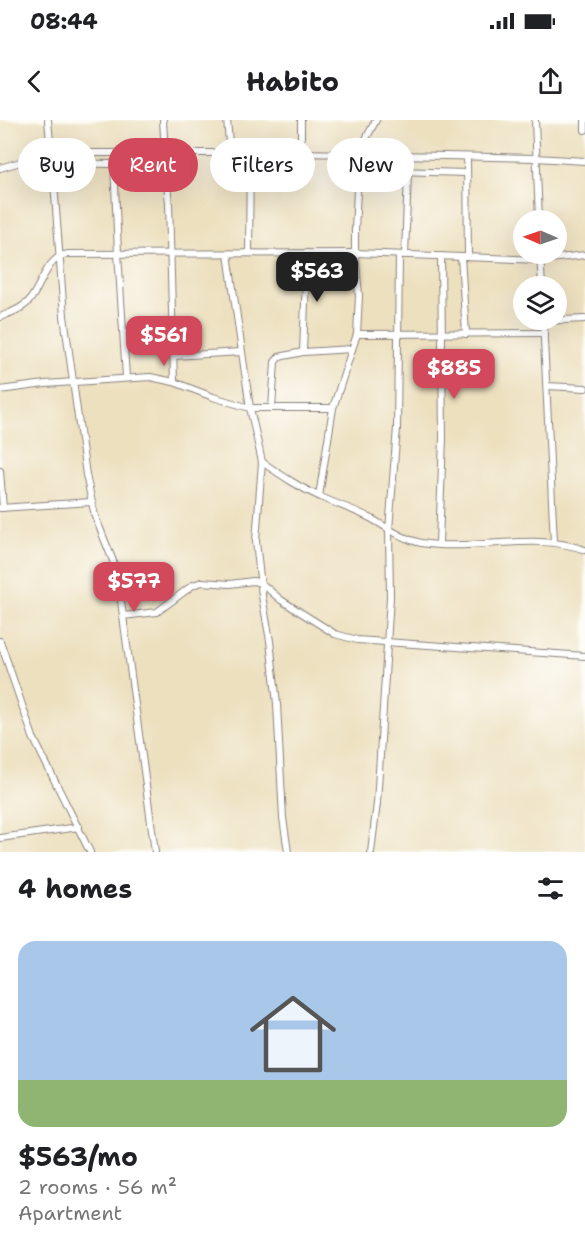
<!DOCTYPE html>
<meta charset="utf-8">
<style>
:root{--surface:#fff;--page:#f2f2f2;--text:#202124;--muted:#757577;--line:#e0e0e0;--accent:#d1495b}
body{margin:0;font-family:"Shantell Sans",sans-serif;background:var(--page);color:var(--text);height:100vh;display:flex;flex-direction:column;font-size:22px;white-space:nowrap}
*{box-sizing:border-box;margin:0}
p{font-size:20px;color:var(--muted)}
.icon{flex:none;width:33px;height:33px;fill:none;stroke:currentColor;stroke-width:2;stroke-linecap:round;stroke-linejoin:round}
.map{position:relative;height:732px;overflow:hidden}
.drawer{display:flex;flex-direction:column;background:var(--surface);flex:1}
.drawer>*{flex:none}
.hud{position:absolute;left:18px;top:18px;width:549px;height:54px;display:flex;gap:12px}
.needle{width:39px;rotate:272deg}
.buttons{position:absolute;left:513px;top:90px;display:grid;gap:12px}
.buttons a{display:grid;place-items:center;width:54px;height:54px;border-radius:50%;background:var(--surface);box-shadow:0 6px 24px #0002;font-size:30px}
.price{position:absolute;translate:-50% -51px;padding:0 14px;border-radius:12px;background:var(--accent);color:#fff;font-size:20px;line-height:39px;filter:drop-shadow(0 2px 3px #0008)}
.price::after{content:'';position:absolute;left:50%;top:36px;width:18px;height:14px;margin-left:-9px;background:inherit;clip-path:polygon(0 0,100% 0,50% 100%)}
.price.current{background:#222;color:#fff}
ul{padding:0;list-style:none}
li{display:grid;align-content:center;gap:12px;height:318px;padding:0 18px}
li+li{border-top:2px solid var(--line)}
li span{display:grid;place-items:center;height:186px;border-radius:18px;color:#555}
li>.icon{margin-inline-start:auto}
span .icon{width:108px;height:108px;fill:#fffc;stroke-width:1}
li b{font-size:26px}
h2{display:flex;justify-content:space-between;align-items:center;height:72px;padding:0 18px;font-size:26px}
.tag{padding:0 21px;border-radius:27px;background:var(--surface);box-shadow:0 6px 24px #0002;font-size:21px;line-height:54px}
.tag.current{background:var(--accent);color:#fff}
.status{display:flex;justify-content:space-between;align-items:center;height:42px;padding:0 30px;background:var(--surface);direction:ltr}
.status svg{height:16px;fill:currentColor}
header{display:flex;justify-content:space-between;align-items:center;height:78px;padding:0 18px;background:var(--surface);font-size:27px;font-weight:700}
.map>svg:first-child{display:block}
</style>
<div class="status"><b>08:44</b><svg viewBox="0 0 49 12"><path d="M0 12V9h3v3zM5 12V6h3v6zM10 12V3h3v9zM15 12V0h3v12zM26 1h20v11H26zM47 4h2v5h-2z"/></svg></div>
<header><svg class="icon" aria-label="back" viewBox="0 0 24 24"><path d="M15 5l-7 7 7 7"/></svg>Habito<svg class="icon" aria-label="share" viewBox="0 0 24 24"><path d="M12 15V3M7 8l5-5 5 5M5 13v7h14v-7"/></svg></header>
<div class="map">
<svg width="585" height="732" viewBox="0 0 585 732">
<rect width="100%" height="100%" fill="#fdfcf7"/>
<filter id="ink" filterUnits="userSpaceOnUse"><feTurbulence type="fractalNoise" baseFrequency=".0167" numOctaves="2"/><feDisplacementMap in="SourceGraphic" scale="12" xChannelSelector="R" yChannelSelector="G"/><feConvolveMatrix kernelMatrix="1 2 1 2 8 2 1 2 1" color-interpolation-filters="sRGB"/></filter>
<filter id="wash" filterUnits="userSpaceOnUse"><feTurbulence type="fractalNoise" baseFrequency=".008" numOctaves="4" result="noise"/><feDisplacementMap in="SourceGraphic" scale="24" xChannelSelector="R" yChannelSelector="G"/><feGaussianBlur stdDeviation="1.35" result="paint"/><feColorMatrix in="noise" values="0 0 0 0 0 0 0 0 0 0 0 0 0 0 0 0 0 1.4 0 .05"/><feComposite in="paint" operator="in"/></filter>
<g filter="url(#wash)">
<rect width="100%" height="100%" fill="#ede0bf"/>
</g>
<g filter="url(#ink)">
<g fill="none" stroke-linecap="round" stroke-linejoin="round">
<g stroke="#88817d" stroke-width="8">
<g id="street">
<path d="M 48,0 L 51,33"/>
<path d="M 163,0 L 165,34"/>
<path d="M 227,0 L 230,33"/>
<path d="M 535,0 L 539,100"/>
<path d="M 585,0 L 585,10"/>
<path d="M 301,33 L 301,0"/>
<path d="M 467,37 L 468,137"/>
<path d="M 114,43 L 118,133 L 126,257"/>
<path d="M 0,48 L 51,33 L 301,33 L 536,38 L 585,41"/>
<path d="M 358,50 L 467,53"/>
<path d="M 249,133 L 250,33"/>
<path d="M 228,134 L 250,288 L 262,342 L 256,421 L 262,476 L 270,521 L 277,584 L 283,698 L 288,732"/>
<path d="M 540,134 L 542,166"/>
<path d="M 405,135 L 408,51"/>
<path d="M 461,137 L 466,214"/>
<path d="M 0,197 C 10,193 22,189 29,181 C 42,166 46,137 68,134 L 355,133 L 541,140 L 585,135"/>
<path d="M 543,200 L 554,422"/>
<path d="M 543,201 L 585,199"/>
<path d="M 357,214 L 544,213"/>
<path d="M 303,232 L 307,133"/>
<path d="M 173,236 L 241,232"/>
<path d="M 547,266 L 585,268"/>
<path d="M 0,270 L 45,264 L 150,257 L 174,262 L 213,277 L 250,288 L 333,288"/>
<path d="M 272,288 L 275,242 L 279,237 L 303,232 L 352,229"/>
<path d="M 262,342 C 281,355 300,368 321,377 C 338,385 356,390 372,399 C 388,408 402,419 421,423 C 474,432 534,411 585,430"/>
<path d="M 0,351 L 3,388"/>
<path d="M 319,376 L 333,288 L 357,214 L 359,176 L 355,133 L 355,110 L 358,50 L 361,28 L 376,0"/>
<path d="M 0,388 L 91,382"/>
<path d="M 439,423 L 443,318 L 441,136"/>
<path d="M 123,496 L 157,492 L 193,465 L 202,462 L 230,464 L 253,461 L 261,463 L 281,480 L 335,514 L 357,520 L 585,536"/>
<path d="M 0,521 L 33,617 L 90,732"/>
<path d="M 0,718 L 79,707"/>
<path d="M 155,732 L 120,474 L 113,441 L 95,396 L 86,355 L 64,196 L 53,49 L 57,43 L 165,45 L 169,83 L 174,262"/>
<path d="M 371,732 L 377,683 L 390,477 L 389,410 L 397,308 L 399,135"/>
</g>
</g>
<use href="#street" stroke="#fff" stroke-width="6"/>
</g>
</g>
</svg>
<div class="buttons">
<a><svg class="needle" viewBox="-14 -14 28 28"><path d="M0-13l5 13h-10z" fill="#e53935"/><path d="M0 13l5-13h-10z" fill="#757577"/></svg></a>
<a><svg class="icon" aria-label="layers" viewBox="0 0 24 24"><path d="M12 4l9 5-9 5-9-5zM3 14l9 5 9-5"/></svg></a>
</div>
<b class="price current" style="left:317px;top:183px">$563</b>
<b class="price" style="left:164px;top:247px">$561</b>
<b class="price" style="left:454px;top:280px">$885</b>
<b class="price" style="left:134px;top:493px">$577</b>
<div class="hud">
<a class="tag">Buy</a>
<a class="tag current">Rent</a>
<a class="tag">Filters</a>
<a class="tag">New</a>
</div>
</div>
<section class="drawer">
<h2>4 homes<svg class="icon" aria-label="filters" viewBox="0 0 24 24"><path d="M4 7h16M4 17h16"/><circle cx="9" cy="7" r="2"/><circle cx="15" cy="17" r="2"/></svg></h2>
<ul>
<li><span style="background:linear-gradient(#a9c7e8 75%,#8fb573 0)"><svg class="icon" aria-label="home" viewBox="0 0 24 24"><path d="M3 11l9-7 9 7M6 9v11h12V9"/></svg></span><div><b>$563/mo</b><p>2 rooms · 56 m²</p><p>Apartment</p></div></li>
</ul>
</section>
